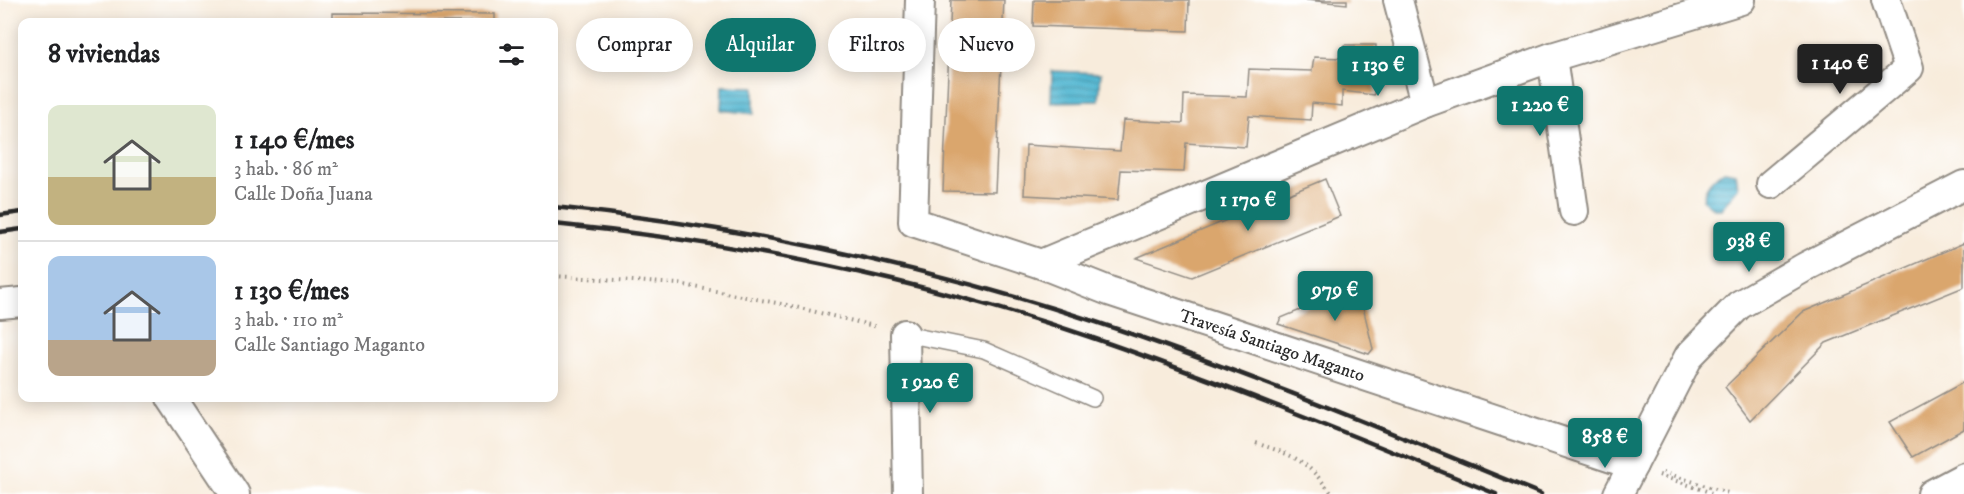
<!DOCTYPE html>
<html lang="es">
<meta charset="utf-8">
<style>
:root{--surface:#fff;--page:#f2f2f2;--text:#202124;--muted:#757577;--line:#e0e0e0;--accent:#0f766e}
body{margin:0;font-family:"IM FELL DW Pica",serif;background:var(--page);color:var(--text);height:100vh;display:flex;flex-direction:column;font-size:22px;white-space:nowrap}
*{box-sizing:border-box;margin:0}
p{font-size:20px;color:var(--muted)}
.icon{flex:none;width:33px;height:33px;fill:none;stroke:currentColor;stroke-width:2;stroke-linecap:round;stroke-linejoin:round}
.map{position:relative;flex:1;overflow:hidden}
.sheet{position:absolute;left:18px;top:18px;width:540px;height:384px;display:flex;flex-direction:column;background:var(--surface);border-radius:12px;box-shadow:0 3px 15px #0003}
.sheet>*{flex:none}
.top-card{position:absolute;left:576px;top:18px;width:570px;height:54px;display:flex;gap:12px}
.price{position:absolute;translate:-50% -51px;padding:0 14px;border-radius:6px;background:var(--accent);color:#fff;font-size:20px;line-height:39px;filter:drop-shadow(0 2px 3px #0008)}
.price::after{content:'';position:absolute;left:50%;top:36px;width:18px;height:14px;margin-left:-9px;background:inherit;clip-path:polygon(0 0,100% 0,50% 100%)}
.price.selected{background:#222;color:#fff}
ul{padding:0;list-style:none}
li{display:flex;align-items:center;gap:18px;height:150px;padding:0 30px}
li+li{border-top:2px solid var(--line)}
li span{display:grid;place-items:center;flex:none;width:168px;height:120px;border-radius:12px;color:#555}
li>.icon{margin-inline-start:auto}
span .icon{width:72px;height:72px;fill:#fffc;stroke-width:1}
li b{font-size:26px}
h2{display:flex;justify-content:space-between;align-items:center;height:72px;padding:0 30px;font-size:26px}
.tag{padding:0 21px;border-radius:27px;background:var(--surface);box-shadow:0 3px 15px #0003;font-size:21px;line-height:54px}
.tag.selected{background:var(--accent);color:#fff}
.map>svg:first-child{display:block}
</style>
<div class="map">
<svg width="1964" height="494" viewBox="0 0 1964 494">
<defs>
<pattern id="water-rules" width="6" height="5" patternUnits="userSpaceOnUse" patternTransform="scale(1.5)"><rect width="6" height="5" fill="#53b7d2"/><path d="M0 2.5h6" fill="none" stroke="#4595ab"/></pattern>
</defs>
<rect width="100%" height="100%" fill="#fff"/>
<filter id="ink" filterUnits="userSpaceOnUse"><feTurbulence type="fractalNoise" baseFrequency=".0167" numOctaves="2"/><feDisplacementMap in="SourceGraphic" scale="12" xChannelSelector="R" yChannelSelector="G"/><feConvolveMatrix kernelMatrix="1 2 1 2 8 2 1 2 1" color-interpolation-filters="sRGB"/></filter>
<filter id="wash" filterUnits="userSpaceOnUse"><feTurbulence type="fractalNoise" baseFrequency=".008" numOctaves="4" result="noise"/><feDisplacementMap in="SourceGraphic" scale="24" xChannelSelector="R" yChannelSelector="G"/><feGaussianBlur stdDeviation="1.35" result="paint"/><feColorMatrix in="noise" values="0 0 0 0 0 0 0 0 0 0 0 0 0 0 0 0 0 1.4 0 .05"/><feComposite in="paint" operator="in"/></filter>
<g filter="url(#wash)">
<rect width="100%" height="100%" fill="#f8ecdc"/>
<g fill="url(#water-rules)" stroke="#3f717e" stroke-width="1.5">
<path d="M 1052,71 L 1101,73 L 1099,101 L 1051,102 Z"/>
<path d="M 722,86 L 754,87 L 754,114 L 721,110 Z"/>
<path d="M 1724,171 L 1736,173 L 1738,188 L 1721,209 L 1714,209 L 1703,200 C 1705,185 1712,179 1724,171 Z"/>
</g>
<g id="blocks">
<g fill="#daa66d">
<path d="M 951,0 L 1004,0 L 995,192 L 943,191 Z"/>
<path d="M 1034,0 L 1189,0 L 1188,31 L 1033,26 Z"/>
<path d="M 1306,0 L 1347,0 L 1347,4 Z"/>
<path d="M 333,13 L 495,14 L 495,22 L 333,22 Z"/>
<path d="M 1344,45 L 1376,45 L 1374,95 L 1342,91 L 1342,106 L 1312,103 L 1311,120 L 1249,116 L 1246,147 L 1186,143 L 1184,172 L 1121,170 L 1118,200 L 1024,195 L 1026,145 L 1120,151 L 1123,120 L 1183,123 L 1184,95 L 1247,97 L 1249,69 L 1312,71 L 1314,57 L 1342,58 Z"/>
<path d="M 1325,179 L 1340,216 L 1192,277 L 1136,258 Z"/>
<path d="M 1964,243 L 1964,287 L 1826,343 L 1750,420 L 1725,387 L 1803,312 Z"/>
<path d="M 1359,290 L 1373,349 L 1369,354 L 1278,324 L 1281,318 L 1339,294 Z"/>
<path d="M 1964,382 L 1964,429 L 1913,457 L 1890,422 Z"/>
</g>
</g>
</g>
<g filter="url(#ink)">
<use href="#blocks" fill-opacity="0" stroke="#928c84" stroke-width="1.5"/>
<g fill="none" stroke-linecap="round" stroke-linejoin="round">
<g stroke="#928c84" stroke-width="18">
<path id="service" d="M 905,334 L 984,350 L 1093,398"/>
</g>
<g stroke="#928c84" stroke-width="32">
<g id="minor">
<path id="s1" d="M 920,0 L 913,222 L 1041,264 L 1109,291 L 1633,465"/>
<path d="M 1398,0 L 1425,103"/>
<path d="M 1552,57 L 1574,211"/>
<path d="M 1771,184 L 1909,68 L 1886,0"/>
<path d="M 1041,264 L 1425,103 L 1552,57 L 1741,0"/>
<path d="M 0,304 L 22,302"/>
<path d="M 905,334 L 908,494"/>
<path d="M 171,398 L 235,494"/>
<path d="M 1618,494 L 1689,356 L 1739,305 L 1805,267 L 1964,185"/>
<path d="M 1932,494 L 1964,477"/>
</g>
</g>
<g stroke="#928c84" stroke-width="4" stroke-dasharray="1.5 4.5" stroke-linecap="butt">
<path d="M 554,276 L 679,284 L 787,305 L 878,327"/>
<path d="M 1256,443 C 1297,457 1305,459 1332,494"/>
<path d="M 1663,472 L 1731,494"/>
<path d="M 1659,475 L 1715,494"/>
</g>
<use href="#service" stroke="#fff" stroke-width="15"/>
<use href="#minor" stroke="#fff" stroke-width="28"/>
<g stroke="#2b2b2b" stroke-width="4.5">
<path d="M 554,207 C 738,226 919,264 1096,322 C 1247,372 1394,434 1541,494"/>
<path d="M 0,215 L 22,212"/>
<path d="M 554,224 C 735,242 917,278 1090,337 C 1227,384 1362,439 1496,494"/>
<path d="M 0,232 L 22,229"/>
</g>
</g>
</g>
<g text-anchor="middle" stroke-width="4.5" stroke-linejoin="round" paint-order="stroke">
<g font-size="18" fill="#2b2b2b" stroke="#fff">
<text dy="6" stroke="none"><textPath href="#s1" startOffset="602">Travesía Santiago Maganto</textPath></text>
</g>
</g>
</svg>
<b class="price selected" style="left:1840px;top:95px">1 140 €</b>
<b class="price" style="left:1378px;top:97px">1 130 €</b>
<b class="price" style="left:1540px;top:137px">1 220 €</b>
<b class="price" style="left:1248px;top:232px">1 170 €</b>
<b class="price" style="left:1749px;top:273px">938 €</b>
<b class="price" style="left:1335px;top:322px">979 €</b>
<b class="price" style="left:930px;top:414px">1 920 €</b>
<b class="price" style="left:1605px;top:469px">858 €</b>
<div class="top-card">
<a class="tag">Comprar</a>
<a class="tag selected">Alquilar</a>
<a class="tag">Filtros</a>
<a class="tag">Nuevo</a>
</div>
<section class="sheet">
<h2>8 viviendas<svg class="icon" aria-label="filters" viewBox="0 0 24 24"><path d="M4 7h16M4 17h16"/><circle cx="9" cy="7" r="2"/><circle cx="15" cy="17" r="2"/></svg></h2>
<ul>
<li><span style="background:linear-gradient(#dfe7d0 60%,#c2b280 0)"><svg class="icon" aria-label="home" viewBox="0 0 24 24"><path d="M3 11l9-7 9 7M6 9v11h12V9"/></svg></span><div><b>1 140 €/mes</b><p>3 hab. · 86 m²</p><p>Calle Doña Juana</p></div></li>
<li><span style="background:linear-gradient(#a9c7e8 70%,#b9a48a 0)"><svg class="icon" aria-label="home" viewBox="0 0 24 24"><path d="M3 11l9-7 9 7M6 9v11h12V9"/></svg></span><div><b>1 130 €/mes</b><p>3 hab. · 110 m²</p><p>Calle Santiago Maganto</p></div></li>
</ul>
</section>
</div>
